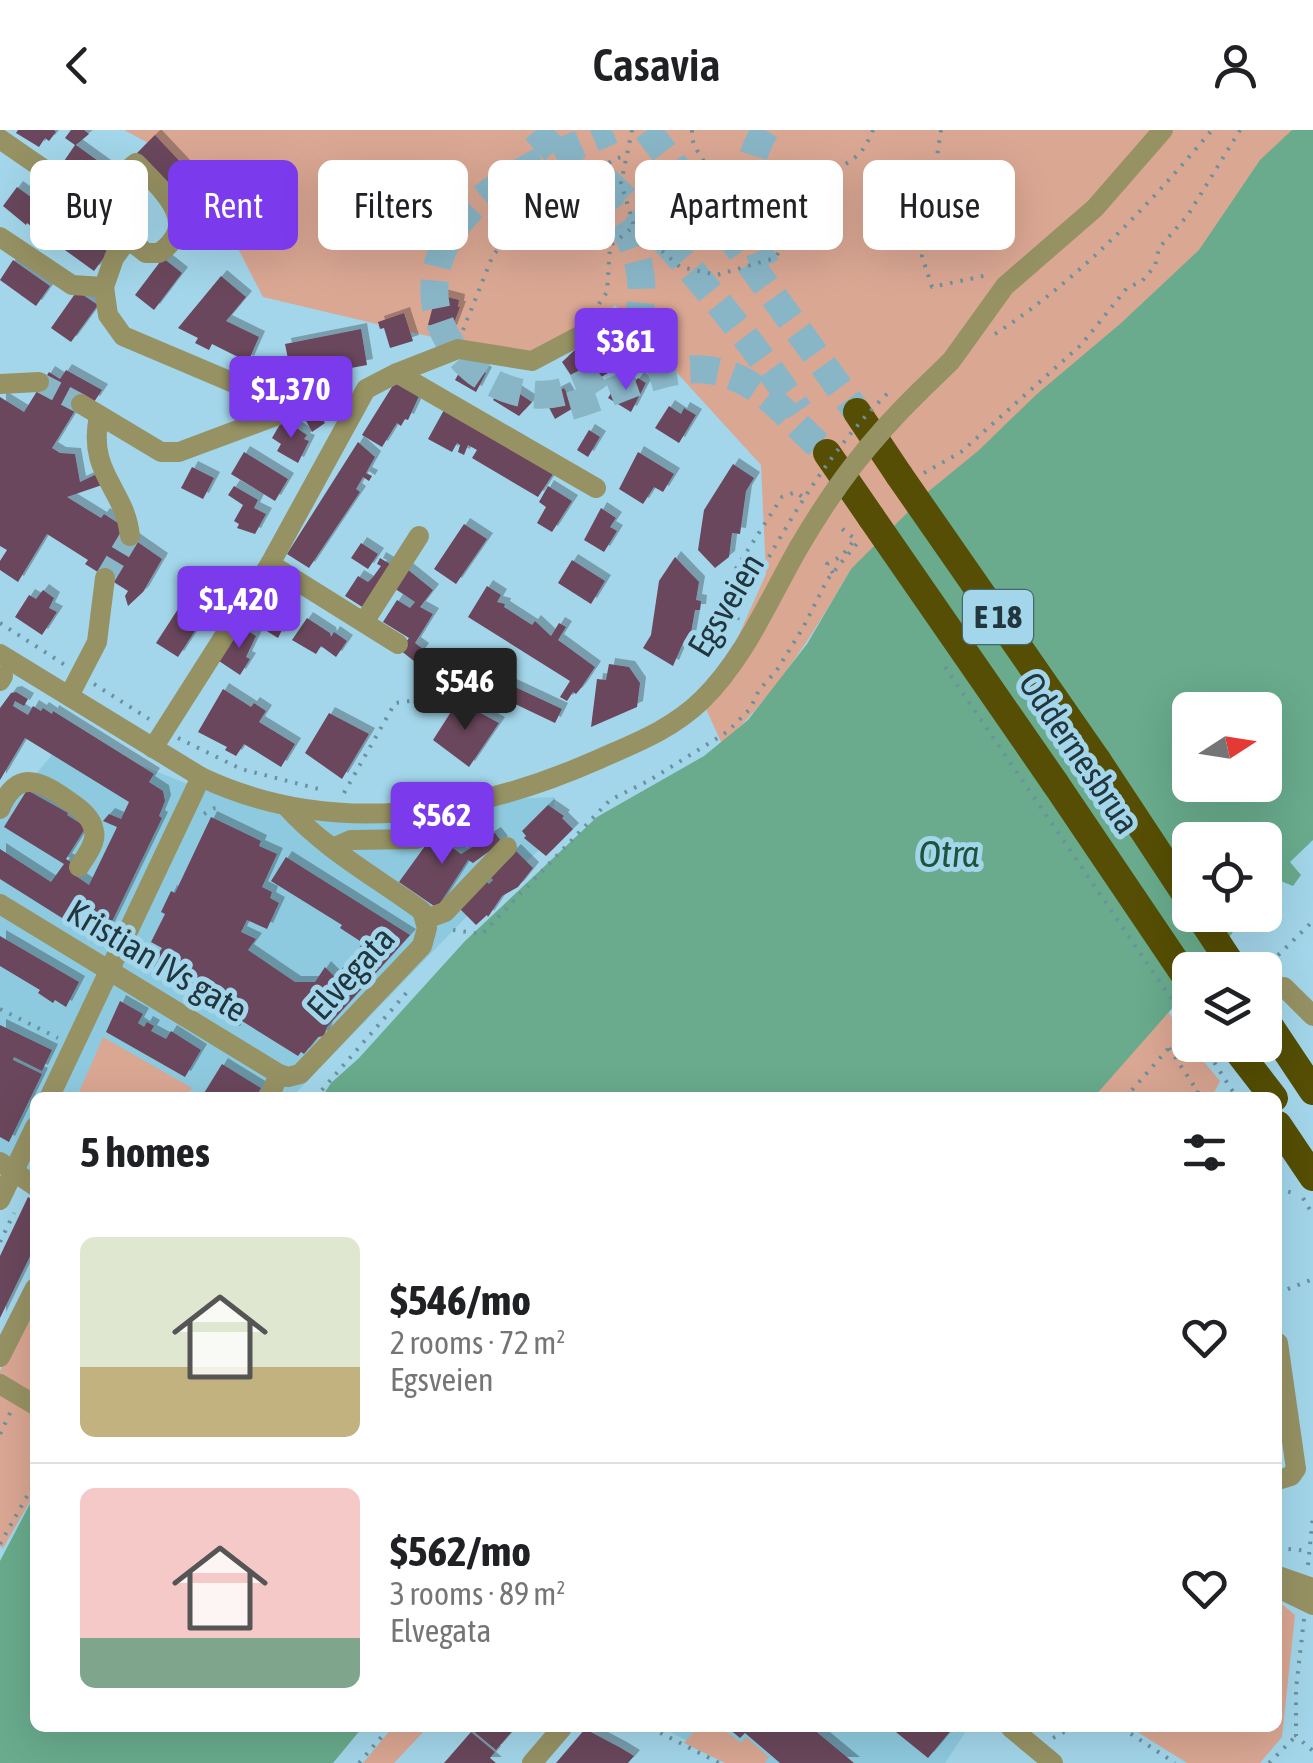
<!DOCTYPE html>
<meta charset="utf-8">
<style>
:root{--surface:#fff;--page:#f6f6f6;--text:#202124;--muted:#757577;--line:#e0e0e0;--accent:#7c3aed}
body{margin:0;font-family:"Asap Condensed",sans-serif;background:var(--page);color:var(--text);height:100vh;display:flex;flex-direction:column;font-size:38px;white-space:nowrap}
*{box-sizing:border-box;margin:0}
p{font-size:32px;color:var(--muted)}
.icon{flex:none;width:55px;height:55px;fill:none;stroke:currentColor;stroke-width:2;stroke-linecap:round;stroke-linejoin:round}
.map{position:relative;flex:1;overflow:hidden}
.sheet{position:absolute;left:30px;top:962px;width:1252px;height:640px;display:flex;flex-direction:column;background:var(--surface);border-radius:15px;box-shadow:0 10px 40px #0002}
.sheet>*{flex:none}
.guide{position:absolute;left:30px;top:30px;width:1255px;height:90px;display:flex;gap:20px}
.needle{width:65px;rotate:78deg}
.buttons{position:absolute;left:1172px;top:562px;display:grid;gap:20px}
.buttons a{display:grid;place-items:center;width:110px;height:110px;border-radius:15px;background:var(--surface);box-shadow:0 10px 40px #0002;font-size:50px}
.price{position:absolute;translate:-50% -85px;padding:0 22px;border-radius:10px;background:var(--accent);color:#fff;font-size:32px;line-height:65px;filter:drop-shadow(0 2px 5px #0008)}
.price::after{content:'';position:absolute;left:50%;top:60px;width:30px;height:22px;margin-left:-15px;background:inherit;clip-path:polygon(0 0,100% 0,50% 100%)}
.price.current{background:#222;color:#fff}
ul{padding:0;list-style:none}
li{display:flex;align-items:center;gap:30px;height:250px;padding:0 50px}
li+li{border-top:2px solid var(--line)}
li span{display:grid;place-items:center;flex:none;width:280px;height:200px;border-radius:15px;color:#555}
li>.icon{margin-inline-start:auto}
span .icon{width:120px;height:120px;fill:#fffc;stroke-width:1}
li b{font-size:42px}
h2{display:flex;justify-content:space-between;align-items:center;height:120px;padding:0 50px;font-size:42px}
.pill{padding:0 35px;border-radius:15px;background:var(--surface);box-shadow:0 10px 40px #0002;font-size:35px;line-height:90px}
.pill.current{background:var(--accent);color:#fff}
header{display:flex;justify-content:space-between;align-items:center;height:130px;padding:0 50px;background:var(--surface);font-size:45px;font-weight:600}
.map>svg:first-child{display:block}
</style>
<header><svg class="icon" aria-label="back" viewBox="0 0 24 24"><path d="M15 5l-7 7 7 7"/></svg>Casavia<svg class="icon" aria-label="person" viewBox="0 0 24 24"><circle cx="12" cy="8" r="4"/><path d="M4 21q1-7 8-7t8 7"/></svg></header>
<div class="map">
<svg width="1313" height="1633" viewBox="0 0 1313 1633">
<defs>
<filter id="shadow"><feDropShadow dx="6" dy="-6" stdDeviation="0" flood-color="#0004"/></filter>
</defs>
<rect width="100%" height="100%" fill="#a3d6ea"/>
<g fill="#8ecadf">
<path d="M 59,616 L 99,619 L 198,658 L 307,678 L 555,667 L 550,710 L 471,782 L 292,967 L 35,968 L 35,1044 L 0,1024 L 0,688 Z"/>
<path d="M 662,1598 L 968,1598 L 945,1633 L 731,1633 Z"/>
</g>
<g fill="#daa793">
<path d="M 124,0 L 1313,0 L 1313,277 L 851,439 C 814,502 777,564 722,614 L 706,579 L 766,444 L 761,335 L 615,175 L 586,201 L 547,226 L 457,213 L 263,167 L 228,99 L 175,27 Z"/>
<path d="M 1167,880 L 1190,915 L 1220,951 L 1212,967 L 1090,968 Z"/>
<path d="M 103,907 L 192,958 L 186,967 L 77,967 Z"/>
<path d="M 35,1169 L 35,1363 L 3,1418 L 0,1416 L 0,1241 Z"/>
<path d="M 1278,1471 L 1295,1485 L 1282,1607 L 1260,1633 L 1187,1633 L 1131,1598 L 1278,1598 Z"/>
<path d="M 392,1598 L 427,1598 L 394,1633 L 363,1633 Z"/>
<path d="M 697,1598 L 722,1598 L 741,1613 L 746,1607 L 769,1627 L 765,1633 L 725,1633 L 684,1613 Z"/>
</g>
<g fill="#69ab8c" fill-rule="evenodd">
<path d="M 1292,0 L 1313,0 L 1313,710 L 1290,732 L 1301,745 L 1293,756 L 1273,748 L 1265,756 L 1265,710 L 1190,710 L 1190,785 L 1245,785 L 1206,840 L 1190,840 L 1190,858 L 1094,967 L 321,968 L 331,953 L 359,928 L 465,811 L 597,687 L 704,626 L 748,590 L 807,514 L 851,439 L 929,361 L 978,321 L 1037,264 L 1120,194 L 1199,120 L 1260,30 ZM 1190,580 L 1265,580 L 1265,655 L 1190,655 Z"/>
<path d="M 35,1364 L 35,1598 L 362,1598 L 333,1633 L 0,1633 L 0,1431 Z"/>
</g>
<g fill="#6b465c" filter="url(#shadow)">
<path d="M 18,0 L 54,0 L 56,2 L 49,11 L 45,8 L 39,17 L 16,3 Z"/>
<path d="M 71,0 L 84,0 L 89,4 L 76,15 L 112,41 L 98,60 L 86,52 L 85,54 L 62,34 L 75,15 L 65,8 Z"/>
<path d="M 155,5 L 186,38 L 168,55 L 137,23 Z"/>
<path d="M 17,57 L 53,83 L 39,102 L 27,93 L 26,95 L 3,76 Z"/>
<path d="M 205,67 L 216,111 L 191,117 L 180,74 Z"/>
<path d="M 72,96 L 108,122 L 94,141 L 58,115 Z"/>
<path d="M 163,128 L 182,143 L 154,180 L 135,165 Z"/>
<path d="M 13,130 L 50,156 L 36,176 L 0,150 Z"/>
<path d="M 221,146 L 246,167 L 226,191 L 259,207 L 248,232 L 212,214 L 209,220 L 195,213 L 198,208 L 178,198 Z"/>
<path d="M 77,161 L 98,175 L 71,212 L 51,198 Z"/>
<path d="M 436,164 L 459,170 L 458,177 L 460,177 L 451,201 L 428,195 Z"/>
<path d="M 404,183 L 413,211 L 390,218 L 384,198 L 380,199 L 378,192 Z"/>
<path d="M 613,184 L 631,211 L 613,221 L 594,196 Z"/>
<path d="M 361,199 L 367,235 L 292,249 L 285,214 Z"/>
<path d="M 581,219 L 591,234 L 604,226 L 613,240 L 596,250 L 596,239 L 576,253 L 562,232 L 575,220 L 576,222 Z"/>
<path d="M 466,231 L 480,236 L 479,239 L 486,243 L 476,262 L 455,250 Z"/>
<path d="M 66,240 L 102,260 L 94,272 L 84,266 L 52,318 L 60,323 L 75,324 L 80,352 L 97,344 L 102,355 L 67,367 L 101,388 L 104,384 L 121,395 L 119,399 L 162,429 L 143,462 L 128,476 L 125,466 L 128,461 L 85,434 L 88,430 L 47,404 L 18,452 L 0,440 L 0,431 L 7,420 L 0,416 L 0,267 L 24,282 L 49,242 L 60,249 Z"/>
<path d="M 620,248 L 632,256 L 638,248 L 646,253 L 631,282 L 608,268 L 613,260 L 609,258 L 614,249 L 618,251 Z"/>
<path d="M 395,252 L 419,266 L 408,290 L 405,289 L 401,296 L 397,293 L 382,317 L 362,305 Z"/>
<path d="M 508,253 L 517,258 L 515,261 L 532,272 L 519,286 L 493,270 L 502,254 L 506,256 Z"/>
<path d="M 564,258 L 575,277 L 555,289 L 544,268 Z"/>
<path d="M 669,276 L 681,284 L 684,278 L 696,285 L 679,313 L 655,298 Z"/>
<path d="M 313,279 L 325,293 L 312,302 L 302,283 Z"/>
<path d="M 444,280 L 553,344 L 538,367 L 472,328 L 477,320 L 468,315 L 464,325 L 458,322 L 460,315 L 457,313 L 452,322 L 428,309 Z"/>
<path d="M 283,289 L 307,305 L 304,309 L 309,311 L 298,333 L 277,321 L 281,314 L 272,308 Z"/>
<path d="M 589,300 L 600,307 L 588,327 L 577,320 Z"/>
<path d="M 358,312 L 375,327 L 366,343 L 372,346 L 369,351 L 363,347 L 356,359 L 360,362 L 309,438 L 287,424 Z"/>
<path d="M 244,322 L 288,349 L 275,371 L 231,344 Z"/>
<path d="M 638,322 L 674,344 L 663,362 L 654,357 L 643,374 L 619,359 Z"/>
<path d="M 733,334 L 754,348 L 746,361 L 740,404 L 732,403 L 729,427 L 715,438 L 698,420 L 704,380 Z"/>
<path d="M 192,337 L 214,348 L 203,369 L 181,358 Z"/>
<path d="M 234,356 L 258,370 L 254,378 L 266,384 L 255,404 L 237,398 L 239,394 L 234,391 L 243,375 L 228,365 Z"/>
<path d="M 548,356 L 572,371 L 552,402 L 537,393 L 546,377 L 539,372 Z"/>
<path d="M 601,378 L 616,388 L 610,397 L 617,401 L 604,422 L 584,410 Z"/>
<path d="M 464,394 L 487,409 L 456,454 L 434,439 Z"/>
<path d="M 361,413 L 378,424 L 368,439 L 351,428 Z"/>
<path d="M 675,427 L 699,452 L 696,470 L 701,471 L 700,480 L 695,480 L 689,514 L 683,513 L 673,536 L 643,518 L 651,505 L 659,451 Z"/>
<path d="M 380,428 L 395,437 L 367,480 L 345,466 L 358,446 L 368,452 L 373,447 L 381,436 L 377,434 Z"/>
<path d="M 572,430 L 605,451 L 591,474 L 558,453 Z"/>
<path d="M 407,439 L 433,460 L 420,477 L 433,484 L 415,513 L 423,519 L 414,531 L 400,520 L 409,508 L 383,492 L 397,470 L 410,478 L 415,472 L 394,458 Z"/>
<path d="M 270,456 L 288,468 L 274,490 L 285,494 L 278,508 L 246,488 Z"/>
<path d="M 487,456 L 501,465 L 497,472 L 505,474 L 504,477 L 532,495 L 535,491 L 551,506 L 559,493 L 566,497 L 558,510 L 595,537 L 581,558 L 576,564 L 573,562 L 567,571 L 560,567 L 570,551 L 468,487 Z"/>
<path d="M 43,460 L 54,468 L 49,478 L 57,482 L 42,505 L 15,487 L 29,465 L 36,469 Z"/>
<path d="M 180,476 L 202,490 L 178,527 L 156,513 Z"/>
<path d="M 307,488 L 330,503 L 331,507 L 334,502 L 347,511 L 336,527 L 321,516 L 316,524 L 292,510 Z"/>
<path d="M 241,497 L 256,506 L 246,527 L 250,529 L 240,545 L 219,531 Z"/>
<path d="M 466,534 L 562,579 L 555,593 L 459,547 Z"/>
<path d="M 609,534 L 629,537 L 640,553 L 637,577 L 591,597 L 597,549 L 606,550 Z"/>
<path d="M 223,559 L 251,577 L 254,573 L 266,581 L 259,592 L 295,614 L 281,637 L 244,614 L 236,626 L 225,620 L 227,617 L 198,602 Z"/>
<path d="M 16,562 L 28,569 L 24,576 L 15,571 L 13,576 L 28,585 L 33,576 L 41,581 L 43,578 L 52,584 L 53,581 L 154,644 L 149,652 L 163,661 L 165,671 L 159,686 L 162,688 L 104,808 L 97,810 L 0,749 L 0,719 L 51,752 L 64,734 L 4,697 L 27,660 L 68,683 L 67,685 L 86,697 L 66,729 L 81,738 L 76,746 L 89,755 L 117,697 L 103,691 L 109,684 L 121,689 L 129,672 L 25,608 L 0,650 L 0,578 L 11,563 Z"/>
<path d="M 458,571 L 499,593 L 469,637 L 433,610 Z"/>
<path d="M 329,583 L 369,604 L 342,649 L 305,623 Z"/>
<path d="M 548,675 L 564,686 L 562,688 L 573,699 L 546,726 L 524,708 L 526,706 L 522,701 Z"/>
<path d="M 211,687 L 261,711 L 259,716 L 277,724 L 262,757 L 272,762 L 270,768 L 279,773 L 267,799 L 247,790 L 241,802 L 256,809 L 248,820 L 295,852 L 315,852 L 325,837 L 335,847 L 363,813 L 340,798 L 342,795 L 271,751 L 286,727 L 410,805 L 327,897 L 324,906 L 318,907 L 304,924 L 301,922 L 298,926 L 242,891 L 240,896 L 197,870 L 200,865 L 151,835 L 162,818 L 151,812 L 165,784 L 161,782 L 171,761 L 175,763 Z"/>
<path d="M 495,703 L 502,712 L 473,733 L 468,730 L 437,778 L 399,752 L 433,705 L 440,710 L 443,705 L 453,712 L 450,716 L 461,724 Z"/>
<path d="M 515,720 L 533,738 L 518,757 L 502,766 L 488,787 L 487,785 L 476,795 L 458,777 L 485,750 L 489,754 L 493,750 L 489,746 Z"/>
<path d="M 0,806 L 79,852 L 66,877 L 55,870 L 53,873 L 38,863 L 40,860 L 0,836 Z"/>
<path d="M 120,871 L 143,884 L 138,893 L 144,897 L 147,892 L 154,896 L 151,901 L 166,909 L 171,901 L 201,920 L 185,947 L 106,902 Z"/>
<path d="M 0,895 L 52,920 L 42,941 L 14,927 L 13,930 L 42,944 L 9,1012 L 0,1007 Z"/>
<path d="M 222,934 L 261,958 L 255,968 L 201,968 Z"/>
<path d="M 28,1067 L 35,1071 L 35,1116 L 0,1188 L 0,1126 Z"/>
<path d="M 474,1598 L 515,1598 L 496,1620 L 472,1600 Z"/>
<path d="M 728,1598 L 812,1598 L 854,1633 L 780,1633 L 745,1603 L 740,1608 Z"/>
<path d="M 891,1598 L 953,1598 L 928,1628 Z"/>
<path d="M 585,1599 L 621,1618 L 634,1626 L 628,1633 L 556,1633 Z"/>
<path d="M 471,1602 L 495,1622 L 490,1628 L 496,1633 L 444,1633 Z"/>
</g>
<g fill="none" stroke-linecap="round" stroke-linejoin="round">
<g stroke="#89b6c7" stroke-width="20" stroke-dasharray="20 10" stroke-linecap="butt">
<path d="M 39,252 L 81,274"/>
<path d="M 105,448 L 130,406"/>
</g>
<g stroke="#89b6c7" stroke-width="28" stroke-dasharray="28 14" stroke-linecap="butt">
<path d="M 536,0 C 567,37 608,64 630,109 C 645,141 647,182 627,212 C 543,344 360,201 467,83 C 504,42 562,22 612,0"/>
<path d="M 647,0 L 735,113 L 857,282"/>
<path d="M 765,0 C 739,45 743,91 766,136"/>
<path d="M 605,50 C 678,119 742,198 799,281"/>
<path d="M 570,276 C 643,255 699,209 770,269 C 790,286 807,306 827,323"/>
</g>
<g stroke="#6b919f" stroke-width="4" stroke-dasharray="2.5 8" stroke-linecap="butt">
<path d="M 632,0 L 621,53 L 634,96 L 680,137 L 717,145 L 775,128 C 792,103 804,74 824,52 C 847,26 858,37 873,0"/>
<path d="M 692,0 C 690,18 705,28 711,45 C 716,60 716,71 726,83 L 801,85"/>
<path d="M 941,0 L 922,126 L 932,157 L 988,145"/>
<path d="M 599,174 L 607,162 L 610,116 L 633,97"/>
<path d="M 463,200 L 493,125 L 500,117 L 533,102 L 555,74 L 614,29 L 626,26"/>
<path d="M 995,204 C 1080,149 1148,76 1212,0"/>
<path d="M 924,343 L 961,322 L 1081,215 L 1127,158 L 1142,151 L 1155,136 L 1159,118 L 1188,85 L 1240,0"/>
<path d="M 833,443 L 827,434 L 842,426 L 855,409 L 836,394"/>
<path d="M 738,490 L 731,456 L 735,440 L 782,367 L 796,362 L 805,369"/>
<path d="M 0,493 L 65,535"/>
<path d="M 94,554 L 149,589"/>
<path d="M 178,608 L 241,639 L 319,659"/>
<path d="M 344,663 L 395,573 L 447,566 L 462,557"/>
<path d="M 204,684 L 215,678 L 223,677"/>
<path d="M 453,800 L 482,804 L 610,670 L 650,650 L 727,602 L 750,579 L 759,560 L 777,540 L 804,496 L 827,450 L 859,411"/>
<path d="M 1263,840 L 1313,791"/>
<path d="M 0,879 L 58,908"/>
<path d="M 1203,915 L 1237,968"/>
<path d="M 1169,918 L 1202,968"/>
<path d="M 315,968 L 408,861"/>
<path d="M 1125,968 L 1182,903"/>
<path d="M 1176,968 L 1199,962"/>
<path d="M 1278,1059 L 1297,1064"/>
<path d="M 1303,1068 L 1313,1085"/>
<path d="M 0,1112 L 14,1083"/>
<path d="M 1278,1163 L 1313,1149"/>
<path d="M 0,1304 L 11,1281"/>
<path d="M 0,1414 L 35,1352"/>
<path d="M 1278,1418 L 1309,1421"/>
<path d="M 1308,1435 L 1313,1385"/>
<path d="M 1304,1489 L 1296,1559 L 1296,1606 L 1313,1621"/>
<path d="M 651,1598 L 719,1633"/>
<path d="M 1122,1598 L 1175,1633"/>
<path d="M 1053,1608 L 1071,1598"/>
<path d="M 359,1633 L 389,1598"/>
<path d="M 1269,1633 L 1296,1606"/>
</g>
<g stroke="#979264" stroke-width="20">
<path d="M 0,9 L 97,76 L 128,109 L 114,128 L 104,157 L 108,185 L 123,206 L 241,256 L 354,279"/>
<path d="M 97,76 L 120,46 L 136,33 C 160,58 203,93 159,123 L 146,123 L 128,109"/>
<path d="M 0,107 L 72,155 L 104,157"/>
<path d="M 397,243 L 596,358"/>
<path d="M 0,254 L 39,252"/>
<path d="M 919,262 L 951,231 L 1005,156 L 1095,78 L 1163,0"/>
<path d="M 81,274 L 161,322 L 179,322 L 297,278 L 308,270"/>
<path d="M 99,286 C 87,344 125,358 130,406"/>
<path d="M 270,434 L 398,514"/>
<path d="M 364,492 L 419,406"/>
<path d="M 0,524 L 201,647 C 330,708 470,686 597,630 C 635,613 671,600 702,570 C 745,528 769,469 799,417"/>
<path d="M 0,551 L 3,546"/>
<path d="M 69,566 L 97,512 L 105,448"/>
<path d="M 153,618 L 270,434 L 366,259 L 397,243 L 458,219 L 532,231 L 583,204"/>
<path d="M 0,679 C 17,639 40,650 69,671 C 79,678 92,687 94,701 C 97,713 85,727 79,737"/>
<path d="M 333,718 L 351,710 L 417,709"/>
<path d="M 0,774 L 279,944 L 288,947 L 300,944 L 422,816 L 427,798 L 422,781 C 376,747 324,719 286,676"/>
<path d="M 426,789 L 445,782 L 507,717"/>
<path d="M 1284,857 L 1313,886"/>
<path d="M 49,968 L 201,647"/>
<path d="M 269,968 L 279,944"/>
<path d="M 0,1032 L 35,1056"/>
<path d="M 0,1070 L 35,997"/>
<path d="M 1278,1213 L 1296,1339 L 1291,1346 L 1278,1350"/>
<path d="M 0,1227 L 35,1158"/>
<path d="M 0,1254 L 35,1275"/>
<path d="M 1278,1446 L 1313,1458"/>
<path d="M 1278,1458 L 1313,1475"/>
<path d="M 1011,1598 L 1053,1633"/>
<path d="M 532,1633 L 562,1598"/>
</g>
<g stroke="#554e04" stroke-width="28">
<path d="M 857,282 L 899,345"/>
<path d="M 827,323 L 871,387"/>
<path d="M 1097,630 L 1190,771"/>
<path d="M 1055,653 L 1190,853"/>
<path d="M 1199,785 L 1235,840"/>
<path d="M 1265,889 L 1313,961"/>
<path d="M 1233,915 L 1274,968"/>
<path d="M 1278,995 L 1313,1047"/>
</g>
<g stroke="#6b919f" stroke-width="4" stroke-dasharray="2.5 8" stroke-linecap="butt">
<path d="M 769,427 C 803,367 840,309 890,261"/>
<path d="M 945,537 L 1190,896"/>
</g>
<path stroke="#979264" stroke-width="20" d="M 799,417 C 834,357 869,311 919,262"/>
<g stroke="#554e04" stroke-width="28">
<path d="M 899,345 L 1097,630"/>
<path d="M 871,387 L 1055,653"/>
</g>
</g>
<g text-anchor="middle" stroke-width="10" stroke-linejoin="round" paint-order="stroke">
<rect fill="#a3d6ea" stroke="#486671" stroke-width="2.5" x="963" y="460" width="70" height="54" rx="8"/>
<g font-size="32" font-weight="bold" fill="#21363d">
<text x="998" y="498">E 18</text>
</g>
<g font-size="35" fill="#21363d" stroke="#a3d6ea">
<text transform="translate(726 475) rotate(-59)" y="12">Egsveien</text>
<text transform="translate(1079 623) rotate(56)" y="12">Oddernesbrua</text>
<text transform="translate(157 831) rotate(31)" y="12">Kristian IVs gate</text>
<text transform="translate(351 843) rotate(-48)" y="12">Elvegata</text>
</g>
<g font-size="38" font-style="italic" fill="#1e533c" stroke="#a3d6ea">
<text x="949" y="737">Otra</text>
</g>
</g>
</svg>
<div class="buttons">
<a><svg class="needle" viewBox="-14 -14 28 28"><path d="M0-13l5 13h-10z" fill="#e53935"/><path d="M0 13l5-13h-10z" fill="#757577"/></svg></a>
<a><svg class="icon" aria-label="locate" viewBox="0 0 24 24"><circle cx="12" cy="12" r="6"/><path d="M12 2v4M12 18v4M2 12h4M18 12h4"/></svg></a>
<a><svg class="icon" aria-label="layers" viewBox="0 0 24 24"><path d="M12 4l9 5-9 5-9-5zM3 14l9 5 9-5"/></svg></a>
</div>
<b class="price" style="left:626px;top:263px">$361</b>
<b class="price" style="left:291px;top:311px">$1,370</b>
<b class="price" style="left:239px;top:521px">$1,420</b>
<b class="price current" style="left:465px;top:603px">$546</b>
<b class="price" style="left:442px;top:737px">$562</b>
<div class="guide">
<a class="pill">Buy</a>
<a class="pill current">Rent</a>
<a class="pill">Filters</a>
<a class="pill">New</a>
<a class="pill">Apartment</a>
<a class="pill">House</a>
</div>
<section class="sheet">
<h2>5 homes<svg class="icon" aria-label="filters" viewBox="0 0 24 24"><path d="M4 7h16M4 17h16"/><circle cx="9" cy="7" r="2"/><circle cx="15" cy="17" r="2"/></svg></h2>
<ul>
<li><span style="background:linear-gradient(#dfe7d0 65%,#c2b280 0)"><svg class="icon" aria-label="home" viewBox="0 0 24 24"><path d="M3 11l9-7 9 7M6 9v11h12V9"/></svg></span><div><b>$546/mo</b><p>2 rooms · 72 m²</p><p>Egsveien</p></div><svg class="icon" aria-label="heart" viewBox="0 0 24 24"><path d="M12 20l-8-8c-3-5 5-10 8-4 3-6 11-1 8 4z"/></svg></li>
<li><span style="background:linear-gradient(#f6c9c9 75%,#7fa58c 0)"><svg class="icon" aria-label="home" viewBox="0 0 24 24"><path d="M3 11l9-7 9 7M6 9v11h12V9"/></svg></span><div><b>$562/mo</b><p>3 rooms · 89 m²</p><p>Elvegata</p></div><svg class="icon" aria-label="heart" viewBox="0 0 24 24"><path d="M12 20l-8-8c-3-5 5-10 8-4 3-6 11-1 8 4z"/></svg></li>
</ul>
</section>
</div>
